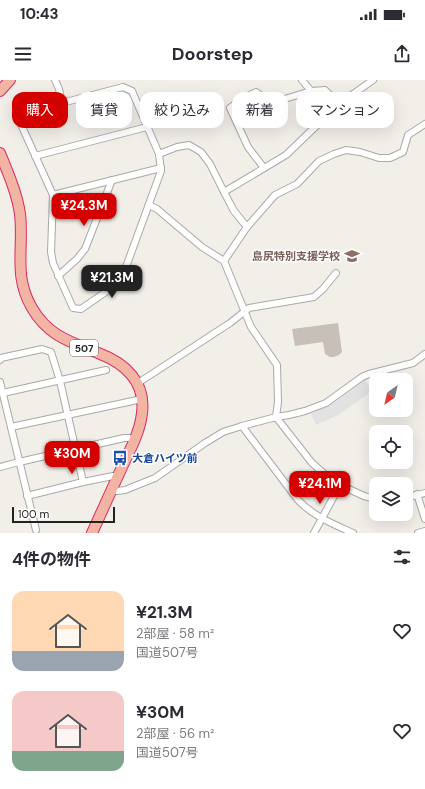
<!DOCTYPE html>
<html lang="ja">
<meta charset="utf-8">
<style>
:root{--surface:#fff;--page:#f7f7f7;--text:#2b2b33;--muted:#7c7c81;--accent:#d40000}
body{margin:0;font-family:"DM Sans","Noto Sans JP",sans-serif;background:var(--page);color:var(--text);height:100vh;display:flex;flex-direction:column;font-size:15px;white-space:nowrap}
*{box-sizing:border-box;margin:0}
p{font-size:13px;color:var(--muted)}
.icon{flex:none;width:22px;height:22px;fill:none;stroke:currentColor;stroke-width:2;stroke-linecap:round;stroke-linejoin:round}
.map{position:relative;height:453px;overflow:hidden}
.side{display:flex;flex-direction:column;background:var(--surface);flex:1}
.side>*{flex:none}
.banner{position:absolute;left:12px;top:12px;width:401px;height:36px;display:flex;gap:8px}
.needle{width:26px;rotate:214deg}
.tools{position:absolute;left:369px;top:293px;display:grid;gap:8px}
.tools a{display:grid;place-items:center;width:44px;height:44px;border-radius:8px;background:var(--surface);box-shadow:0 4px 16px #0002;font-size:20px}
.scale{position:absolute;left:12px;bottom:10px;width:103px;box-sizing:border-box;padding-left:4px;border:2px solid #222;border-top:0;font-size:11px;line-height:14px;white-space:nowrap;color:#222;-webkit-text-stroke:3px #fff;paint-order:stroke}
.price{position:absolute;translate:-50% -34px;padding:0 9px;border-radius:8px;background:var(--accent);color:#fff;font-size:13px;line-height:26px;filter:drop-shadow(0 1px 2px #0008)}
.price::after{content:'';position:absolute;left:50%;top:24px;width:12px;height:9px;margin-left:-6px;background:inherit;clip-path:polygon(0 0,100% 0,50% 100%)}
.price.current{background:#222;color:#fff}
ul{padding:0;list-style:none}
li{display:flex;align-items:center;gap:12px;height:100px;padding:0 12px}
li span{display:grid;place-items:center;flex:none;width:112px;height:80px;border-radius:12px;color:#555}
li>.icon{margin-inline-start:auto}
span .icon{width:48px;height:48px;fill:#fffc;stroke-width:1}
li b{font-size:17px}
h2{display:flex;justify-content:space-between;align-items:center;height:48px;padding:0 12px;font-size:17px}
.tag{padding:0 14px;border-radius:12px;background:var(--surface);box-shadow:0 4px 16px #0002;font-size:14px;line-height:36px}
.tag.current{background:var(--accent);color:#fff}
.status{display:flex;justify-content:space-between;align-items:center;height:28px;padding:0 20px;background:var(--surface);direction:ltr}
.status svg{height:11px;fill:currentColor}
header{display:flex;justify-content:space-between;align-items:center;height:52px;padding:0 12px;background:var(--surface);font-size:18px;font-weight:700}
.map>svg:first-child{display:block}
</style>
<div class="status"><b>10:43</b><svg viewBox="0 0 49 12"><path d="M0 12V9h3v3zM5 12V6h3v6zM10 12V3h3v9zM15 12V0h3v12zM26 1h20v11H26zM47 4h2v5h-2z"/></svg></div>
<header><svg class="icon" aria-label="menu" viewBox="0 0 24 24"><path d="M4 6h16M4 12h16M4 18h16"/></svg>Doorstep<svg class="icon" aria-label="share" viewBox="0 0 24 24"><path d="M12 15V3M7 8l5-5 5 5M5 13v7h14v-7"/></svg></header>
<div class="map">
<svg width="425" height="453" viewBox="0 0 425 453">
<rect width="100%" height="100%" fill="#f2efe9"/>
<path fill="#e2e2e2" d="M 365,300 L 372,311 L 340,334 L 316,345 L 311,334 L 334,323 Z"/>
<path fill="#c7bfb8" d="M 338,243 L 342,272 L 339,275 L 334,277 L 330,277 L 325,274 L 323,262 L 295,266 L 292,249 Z"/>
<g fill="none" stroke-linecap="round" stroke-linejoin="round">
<g stroke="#a9a9a9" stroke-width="8">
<g id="minor">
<path d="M 55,0 L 59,9 L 62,23"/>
<path d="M 302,0 L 311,11"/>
<path d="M 123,7 L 132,11 L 159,74 L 161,91 L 122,198 L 113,207 L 81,229 L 73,228 L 53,183 L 51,172 L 53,115 L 19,40 L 21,36 L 62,23 Z"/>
<path d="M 159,74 L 177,67 L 189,65 L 201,72 L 210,84 L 224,112 L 234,131 L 247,147"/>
<path d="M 35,76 L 147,47"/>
<path d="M 264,88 L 248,67 L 230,28 L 242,19 L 256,12 L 269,21 L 278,21 L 311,11 L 325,10 L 339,24"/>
<path d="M 224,112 L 286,75 L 339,24 L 373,0"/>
<path d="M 53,115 L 161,88"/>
<path d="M 149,125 L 157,129 L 202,167 L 224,181 L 251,247 L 277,285 L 278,322 L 276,337 L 312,383 L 327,396 L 340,405 L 364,416 L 376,419"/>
<path d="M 224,181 L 247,147 L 275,115 L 297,104 L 319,81 L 334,74 L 346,70 L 360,72 L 379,78 L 390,78 L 403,72 L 408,55 L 425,44"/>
<path d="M 58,196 L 77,179 L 85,169 L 112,100"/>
<path d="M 0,280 L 1,278 L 42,269 L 51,272 L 60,301 L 83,402"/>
<path d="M 0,302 L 36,450"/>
<path d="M 138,303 L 230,243 L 249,228 L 314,217 L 323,209 L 336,193"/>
<path d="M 3,313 L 106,290"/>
<path d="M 242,346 L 298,420 C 313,436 333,444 353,453"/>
<path d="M 11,347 L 142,319"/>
<path d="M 0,387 L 19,382 L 124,358 L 129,358 L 134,360"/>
<path d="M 112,410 L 117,411 L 125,410 L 155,398 L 205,363 L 223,352 L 242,346 L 276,337 L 289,335 L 305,331 L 326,323 L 362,297 L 369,294 L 413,283 L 425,274"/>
<path d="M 417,414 L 425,439"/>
<path d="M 27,416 L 83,402 L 113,396 L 118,397"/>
<path d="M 406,418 L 425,413"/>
<path d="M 314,453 L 340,405"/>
<path d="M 418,453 L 425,451"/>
</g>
</g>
<g stroke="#dc2a67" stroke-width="12">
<g id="trunk">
<path d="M 0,11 L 10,0"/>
<path d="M 0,73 C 8,93 17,113 20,134 C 24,168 13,196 32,228 C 48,256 71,262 98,273 C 125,283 146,302 142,333 C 140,352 130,370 122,387 C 112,409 102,431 92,453"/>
</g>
</g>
<use href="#minor" stroke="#fff" stroke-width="6"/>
<use href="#trunk" stroke="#f2b4a3" stroke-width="10"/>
</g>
<defs>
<g id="school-bare" transform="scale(1.2)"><path d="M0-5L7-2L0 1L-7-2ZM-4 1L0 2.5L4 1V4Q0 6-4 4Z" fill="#8d6e63" stroke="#fff" stroke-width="2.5" paint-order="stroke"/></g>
<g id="bus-bare" transform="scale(1.2)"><path d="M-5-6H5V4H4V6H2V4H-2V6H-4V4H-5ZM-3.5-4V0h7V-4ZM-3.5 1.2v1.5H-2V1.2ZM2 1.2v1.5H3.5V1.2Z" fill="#1a4fb4" stroke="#fff" stroke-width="2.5" paint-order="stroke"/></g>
</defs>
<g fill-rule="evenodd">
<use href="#school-bare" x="352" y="176"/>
<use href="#bus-bare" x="120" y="378"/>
</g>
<g text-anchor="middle" stroke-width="3" stroke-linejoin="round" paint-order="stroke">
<rect fill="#fff" stroke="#646464" stroke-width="1" x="70" y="260" width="28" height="16" rx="3"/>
<g font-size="10" font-weight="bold" fill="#222">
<text x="84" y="272">507</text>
</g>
<g font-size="11" font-weight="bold" fill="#785e54" stroke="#fff" text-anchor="end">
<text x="340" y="180">島尻特別支援学校</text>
</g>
<g font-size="11" font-weight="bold" fill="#164399" stroke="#fff" text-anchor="start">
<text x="132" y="382">大倉ハイツ前</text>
</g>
</g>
</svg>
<div class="tools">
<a><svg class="needle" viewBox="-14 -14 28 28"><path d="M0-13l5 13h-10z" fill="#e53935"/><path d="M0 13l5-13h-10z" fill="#7c7c81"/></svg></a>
<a><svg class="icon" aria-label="locate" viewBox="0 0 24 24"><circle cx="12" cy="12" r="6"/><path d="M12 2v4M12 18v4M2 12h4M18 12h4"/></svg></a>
<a><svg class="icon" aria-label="layers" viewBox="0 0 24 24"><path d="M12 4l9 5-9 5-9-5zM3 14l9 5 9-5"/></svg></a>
</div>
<div class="scale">100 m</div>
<b class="price" style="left:84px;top:147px">¥24.3M</b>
<b class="price current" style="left:112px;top:219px">¥21.3M</b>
<b class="price" style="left:72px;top:395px">¥30M</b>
<b class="price" style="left:320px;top:425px">¥24.1M</b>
<div class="banner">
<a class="tag current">購入</a>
<a class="tag">賃貸</a>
<a class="tag">絞り込み</a>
<a class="tag">新着</a>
<a class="tag">マンション</a>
</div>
</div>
<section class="side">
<h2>4件の物件<svg class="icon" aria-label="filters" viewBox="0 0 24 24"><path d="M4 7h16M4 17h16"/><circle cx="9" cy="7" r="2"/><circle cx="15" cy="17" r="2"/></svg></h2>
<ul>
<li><span style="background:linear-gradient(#ffd9b3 75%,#9aa5b1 0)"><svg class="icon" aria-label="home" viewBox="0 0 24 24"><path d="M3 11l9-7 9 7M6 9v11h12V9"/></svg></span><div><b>¥21.3M</b><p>2部屋 · 58 m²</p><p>国道507号</p></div><svg class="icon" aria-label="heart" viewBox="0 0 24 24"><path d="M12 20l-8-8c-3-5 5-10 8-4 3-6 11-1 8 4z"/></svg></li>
<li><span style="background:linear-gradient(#f6c9c9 75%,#7fa58c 0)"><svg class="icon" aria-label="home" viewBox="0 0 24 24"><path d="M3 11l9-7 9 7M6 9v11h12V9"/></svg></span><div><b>¥30M</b><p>2部屋 · 56 m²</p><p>国道507号</p></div><svg class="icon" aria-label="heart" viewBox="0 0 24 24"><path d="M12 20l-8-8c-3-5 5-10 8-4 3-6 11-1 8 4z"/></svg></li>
</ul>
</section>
